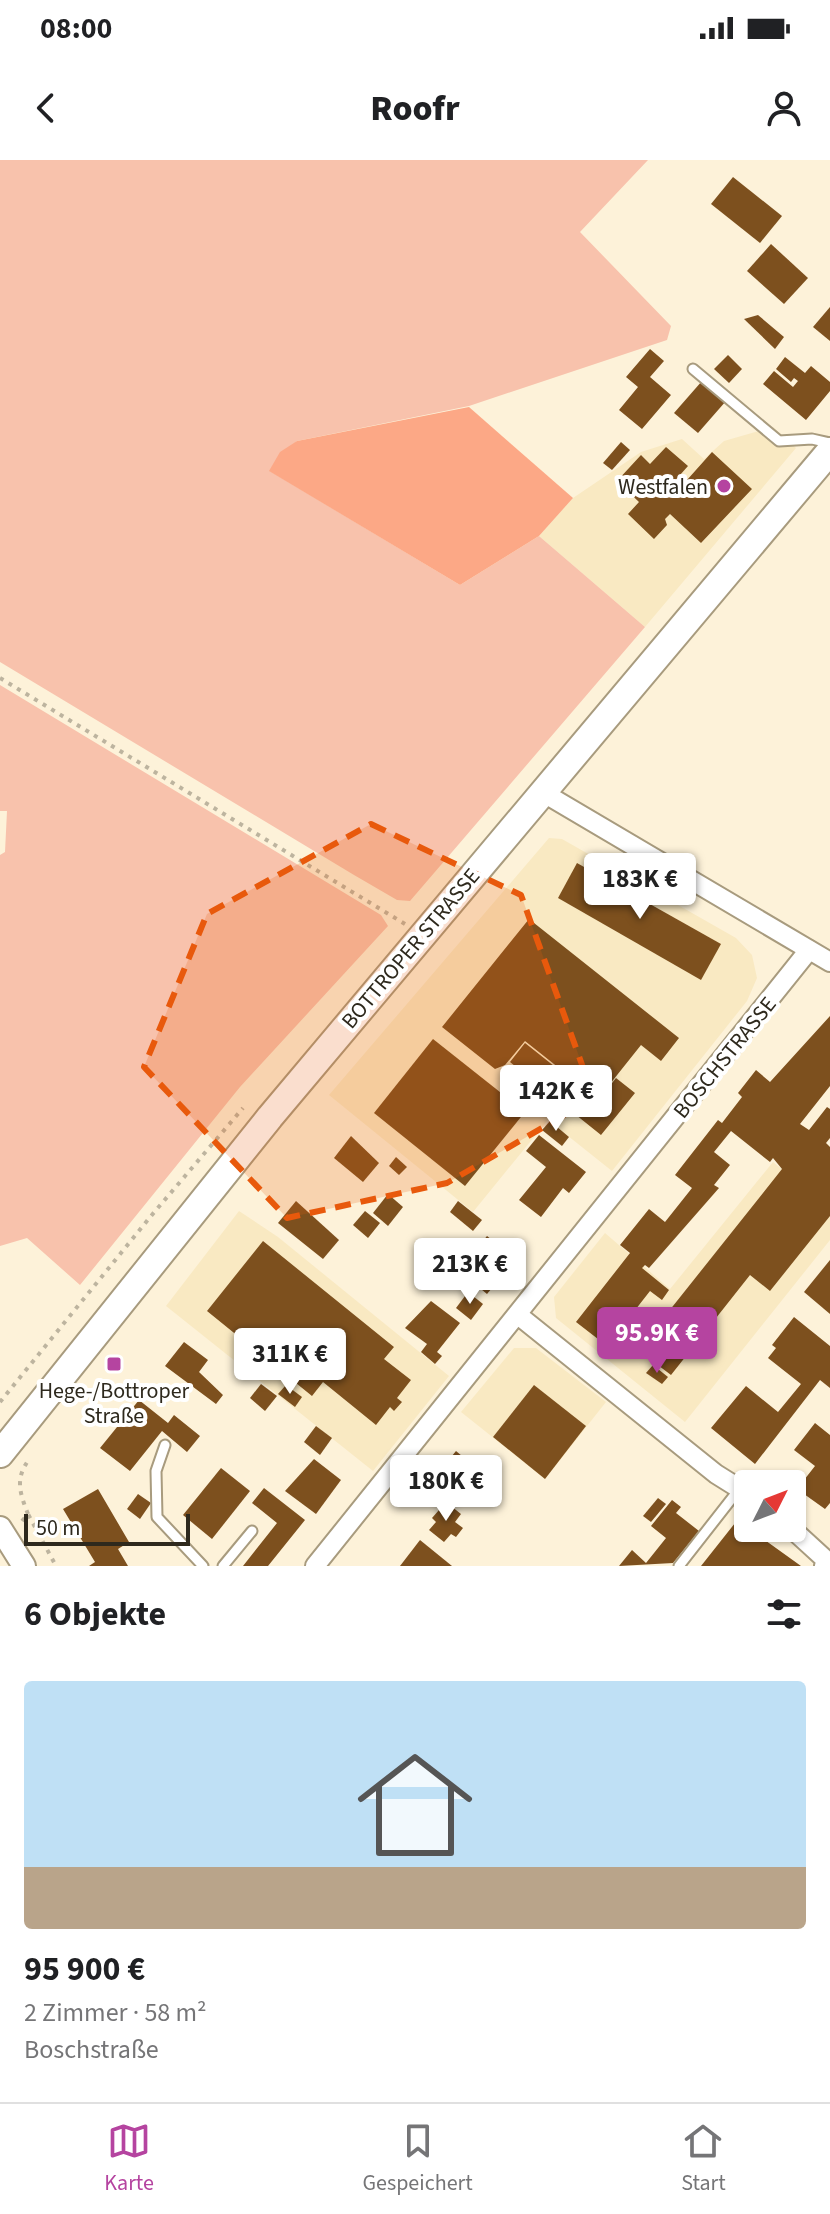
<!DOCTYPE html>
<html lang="de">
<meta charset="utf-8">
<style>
:root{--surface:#fff;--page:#f2f2f2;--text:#202124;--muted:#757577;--line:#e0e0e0;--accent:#b544a0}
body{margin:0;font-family:"Source Sans 3",sans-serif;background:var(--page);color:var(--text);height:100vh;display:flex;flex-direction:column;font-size:30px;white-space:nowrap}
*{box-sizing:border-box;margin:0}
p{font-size:26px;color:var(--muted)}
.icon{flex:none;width:44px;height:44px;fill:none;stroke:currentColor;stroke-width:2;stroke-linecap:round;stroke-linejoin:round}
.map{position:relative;height:1406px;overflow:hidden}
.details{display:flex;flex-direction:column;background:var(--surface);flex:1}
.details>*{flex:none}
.needle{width:52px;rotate:48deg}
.controls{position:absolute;left:734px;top:1310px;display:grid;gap:16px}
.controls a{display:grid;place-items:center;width:72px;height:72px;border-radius:8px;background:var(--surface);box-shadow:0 2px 6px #0004;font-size:40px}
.scale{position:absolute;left:24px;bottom:20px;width:166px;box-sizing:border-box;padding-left:8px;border:4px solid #2e291d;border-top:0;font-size:22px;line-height:28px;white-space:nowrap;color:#2e291d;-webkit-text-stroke:6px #fff;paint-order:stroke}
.price{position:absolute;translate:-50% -68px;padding:0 18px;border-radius:8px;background:#fff;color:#222;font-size:26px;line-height:52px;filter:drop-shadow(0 2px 4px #0008)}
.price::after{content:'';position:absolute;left:50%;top:48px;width:24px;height:18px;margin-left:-12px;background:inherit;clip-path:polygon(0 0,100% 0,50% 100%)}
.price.current{background:var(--accent);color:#fff}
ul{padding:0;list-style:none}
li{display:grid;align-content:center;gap:16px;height:424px;padding:0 24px}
li span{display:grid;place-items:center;height:248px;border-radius:8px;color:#555}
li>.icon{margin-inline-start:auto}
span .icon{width:144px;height:144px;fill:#fffc;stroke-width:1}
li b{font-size:34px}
h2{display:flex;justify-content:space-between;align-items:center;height:96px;padding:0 24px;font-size:34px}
.status{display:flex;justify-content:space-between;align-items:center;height:56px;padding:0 40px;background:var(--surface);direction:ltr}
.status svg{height:22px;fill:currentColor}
header{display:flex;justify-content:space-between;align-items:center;height:104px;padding:0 24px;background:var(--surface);font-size:36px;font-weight:800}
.dock{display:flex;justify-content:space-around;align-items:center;height:112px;border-top:2px solid var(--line);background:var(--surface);font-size:22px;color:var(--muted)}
.dock a{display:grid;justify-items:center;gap:4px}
.dock .current{color:var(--accent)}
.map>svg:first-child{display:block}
</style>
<div class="status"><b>08:00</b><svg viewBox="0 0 49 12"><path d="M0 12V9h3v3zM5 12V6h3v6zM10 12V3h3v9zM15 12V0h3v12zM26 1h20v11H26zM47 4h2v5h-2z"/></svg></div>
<header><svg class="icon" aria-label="back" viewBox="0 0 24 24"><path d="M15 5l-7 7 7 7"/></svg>Roofr<svg class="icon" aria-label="person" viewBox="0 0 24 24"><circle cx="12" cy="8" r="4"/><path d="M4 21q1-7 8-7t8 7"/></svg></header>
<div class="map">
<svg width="830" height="1406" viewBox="0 0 830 1406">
<rect width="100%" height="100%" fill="#fdf2d9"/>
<g fill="#f9e9c2">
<path d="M 773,267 L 796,288 L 645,467 L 539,376 L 573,338 L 641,292 L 682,279 L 704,299 L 724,281 Z"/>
<path d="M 549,678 L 562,679 L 736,778 L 752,795 L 757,818 L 747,841 L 612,1011 L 548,960 L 473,1052 L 329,935 Z"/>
<path d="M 773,1002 L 830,1048 L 830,1080 L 685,1262 L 556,1158 L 554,1137 L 605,1073 L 670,1129 Z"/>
<path d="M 239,1051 L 278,1077 L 449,1216 L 373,1311 L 166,1146 Z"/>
<path d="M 514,1188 L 536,1188 L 606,1242 L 545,1319 L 461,1252 Z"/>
</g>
<g fill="#f8c2ac">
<path d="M 0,0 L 648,0 L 580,72 L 671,166 L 667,180 L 469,246 L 297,281 L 270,311 L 460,425 L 539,376 L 645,467 L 410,741 L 397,740 L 354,715 L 0,502 Z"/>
<path d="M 0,525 L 381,755 L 388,766 L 240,927 L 80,1125 L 27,1078 L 0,1086 L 0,695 L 5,692 L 7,651 L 0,651 Z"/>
</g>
<path fill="#fca886" d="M 469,247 L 573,338 L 539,376 L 460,425 L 269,311 L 280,292 L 297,281 Z"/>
<g fill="#7d501e">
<path d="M 733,17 L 782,56 L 760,83 L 711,44 Z"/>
<path d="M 771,84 L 808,118 L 784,144 L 747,111 Z"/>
<path d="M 830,147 L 830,181 L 813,167 Z"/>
<path d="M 758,155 L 784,177 L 775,189 L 744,159 Z"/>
<path d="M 650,189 L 664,201 L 650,217 L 671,235 L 642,269 L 619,250 L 638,227 L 626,217 Z"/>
<path d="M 728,195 L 742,209 L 729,223 L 714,209 Z"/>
<path d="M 785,197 L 805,213 L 811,206 L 830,222 L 830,231 L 806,260 L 763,224 L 774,211 L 793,227 L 798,221 L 794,218 L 791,222 L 776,209 Z"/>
<path d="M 702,221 L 726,241 L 698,273 L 674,253 Z"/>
<path d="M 621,282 L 630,290 L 612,310 L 603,303 Z"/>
<path d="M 666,287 L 688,306 L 672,324 L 684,335 L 693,326 L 687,320 L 712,292 L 752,329 L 701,383 L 670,354 L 665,359 L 667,365 L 654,379 L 628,354 L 639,342 L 617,321 L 641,295 L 650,304 Z"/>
<path d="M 577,703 L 721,784 L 701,820 L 558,738 Z"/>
<path d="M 529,759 L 679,878 L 661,901 L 641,885 L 598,939 L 525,881 L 505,905 L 495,909 L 442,867 Z"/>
<path d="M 830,856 L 830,926 L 800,964 L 809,970 L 827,947 L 830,949 L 830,978 L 826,983 L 830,987 L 830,1056 L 770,1131 L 750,1115 L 671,1215 L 638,1190 L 782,1009 L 773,998 L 770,1002 L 731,971 L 714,992 L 730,1005 L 714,1025 L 719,1028 L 649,1108 L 645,1105 L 642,1108 L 669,1130 L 662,1140 L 650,1131 L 607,1186 L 576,1162 L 630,1093 L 620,1085 L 649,1049 L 665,1062 L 692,1028 L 675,1015 L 718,960 L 722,963 L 742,937 L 738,933 L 756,910 L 770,922 Z"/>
<path d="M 433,879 L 525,952 L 465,1026 L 374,953 Z"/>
<path d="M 525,883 L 598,941 L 616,918 L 635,933 L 601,975 L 510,902 Z"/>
<path d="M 550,961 L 569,977 L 562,986 L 542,970 Z"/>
<path d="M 539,975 L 586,1012 L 569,1033 L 563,1028 L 541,1057 L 519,1040 L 546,1007 L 526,991 Z"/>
<path d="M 351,976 L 379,1003 L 363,1022 L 334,998 Z"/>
<path d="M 396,997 L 407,1007 L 399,1015 L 389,1006 Z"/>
<path d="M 388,1034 L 403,1047 L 388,1066 L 373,1053 Z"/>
<path d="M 296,1041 L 339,1080 L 323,1099 L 278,1063 Z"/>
<path d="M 458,1041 L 482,1060 L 473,1071 L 450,1052 Z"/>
<path d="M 365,1051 L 380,1063 L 368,1078 L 353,1065 Z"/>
<path d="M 487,1076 L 516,1099 L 487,1134 L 459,1111 Z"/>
<path d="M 263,1081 L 394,1187 L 384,1199 L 411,1220 L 397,1238 L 402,1242 L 394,1251 L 390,1247 L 376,1265 L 323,1222 L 312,1236 L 207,1151 Z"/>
<path d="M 427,1081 L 450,1100 L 442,1111 L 418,1092 Z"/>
<path d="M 830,1100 L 830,1154 L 804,1132 Z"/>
<path d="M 468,1132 L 483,1144 L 471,1160 L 456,1148 Z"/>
<path d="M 431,1141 L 460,1163 L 437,1192 L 442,1196 L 435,1204 L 421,1192 L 427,1184 L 405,1168 Z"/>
<path d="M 794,1157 L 830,1186 L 830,1228 L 820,1220 L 755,1304 L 711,1268 L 746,1226 L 778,1252 L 801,1224 L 768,1198 L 776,1188 L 772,1185 Z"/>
<path d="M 184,1182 L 208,1200 L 199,1212 L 223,1235 L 216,1244 L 165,1206 Z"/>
<path d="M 653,1205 L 668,1217 L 662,1224 L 646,1213 Z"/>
<path d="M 261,1224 L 277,1236 L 265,1251 L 250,1238 Z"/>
<path d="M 286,1225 L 302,1237 L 295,1247 L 278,1234 Z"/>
<path d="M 534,1225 L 586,1266 L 545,1319 L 493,1277 Z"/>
<path d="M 139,1240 L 168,1263 L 174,1255 L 200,1276 L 187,1292 L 162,1271 L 130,1311 L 100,1288 Z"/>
<path d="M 815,1263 L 830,1275 L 830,1343 L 825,1349 L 797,1329 L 815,1306 L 794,1290 Z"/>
<path d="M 316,1266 L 332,1278 L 320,1295 L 304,1282 Z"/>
<path d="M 456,1291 L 482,1313 L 456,1346 L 429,1324 Z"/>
<path d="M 314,1299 L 341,1320 L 316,1354 L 285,1331 Z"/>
<path d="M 221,1308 L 250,1331 L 212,1379 L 183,1355 Z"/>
<path d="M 264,1328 L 305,1360 L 268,1406 L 243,1406 L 277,1363 L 252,1343 Z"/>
<path d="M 98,1329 L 129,1382 L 118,1389 L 128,1406 L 89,1406 L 95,1402 L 63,1349 Z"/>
<path d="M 138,1334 L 151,1343 L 140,1359 L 127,1349 Z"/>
<path d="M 658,1338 L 666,1344 L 651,1362 L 643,1356 Z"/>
<path d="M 672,1340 L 681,1347 L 676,1353 L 699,1371 L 673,1403 L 619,1406 L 632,1390 L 646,1403 L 666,1378 L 651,1366 Z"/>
<path d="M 446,1342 L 461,1354 L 455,1362 L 463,1368 L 456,1377 L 451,1374 L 444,1382 L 429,1370 L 436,1362 L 432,1358 Z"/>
<path d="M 739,1358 L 748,1368 L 801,1406 L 701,1406 Z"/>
<path d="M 420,1380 L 452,1406 L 400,1406 Z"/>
</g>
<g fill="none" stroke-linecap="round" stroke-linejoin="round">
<g stroke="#a89b7e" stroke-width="13">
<g id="service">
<path d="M 693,209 L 779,281 L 812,279 L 830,283"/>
<path d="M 165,1285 L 156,1311 L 157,1357 L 203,1406"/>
<path d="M 223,1406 L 252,1371"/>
<path d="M 679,1406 L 740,1328"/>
</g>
</g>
<g stroke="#a89b7e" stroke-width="22">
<g id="minor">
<path d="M 542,632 L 830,802"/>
<path d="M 518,1155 L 716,1314 L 748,1334"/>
<path d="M 791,1368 L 826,1400 L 824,1406"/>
<path d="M 315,1406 L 809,790"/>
</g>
</g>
<g stroke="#a89b7e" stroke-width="26">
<path id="tertiary" d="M 0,1368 L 24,1406"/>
</g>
<g stroke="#a89b7e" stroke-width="30">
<path id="secondary" d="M 0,1294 L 270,957 L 830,291"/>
</g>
<g stroke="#bdb49f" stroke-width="4" stroke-dasharray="4 6" stroke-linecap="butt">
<path d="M 0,518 L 405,764"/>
<path d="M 0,1242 L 151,1056 L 243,948"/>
<path d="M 28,1354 C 19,1331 15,1318 30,1298"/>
<path d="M 22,1361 L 28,1354 L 56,1406"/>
</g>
<use href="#service" stroke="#fff" stroke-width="9"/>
<use href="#minor" stroke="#fff" stroke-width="18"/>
<use href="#tertiary" stroke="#fff" stroke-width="22"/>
<use href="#secondary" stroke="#fff" stroke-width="26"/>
</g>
<path fill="#e8590c" fill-opacity="0.2" stroke="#e8590c" stroke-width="6" stroke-dasharray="16 10" stroke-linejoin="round" d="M 371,664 L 521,735 L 594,938 L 447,1023 L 287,1058 L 144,907 L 207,754 Z"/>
<g fill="#b544a0" stroke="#fff" stroke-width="3">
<circle cx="724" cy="326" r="8"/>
<rect x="106" y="1196" width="16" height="16" rx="4"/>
</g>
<g text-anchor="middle" stroke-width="8" stroke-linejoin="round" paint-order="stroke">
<g font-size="22" fill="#2e291d" stroke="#fff" text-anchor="end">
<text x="708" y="334">Westfalen</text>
<text x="114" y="1238" text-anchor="middle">Hege-/Bottroper<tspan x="114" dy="25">Straße</tspan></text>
</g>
<g font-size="22" fill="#2e291d" stroke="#fff">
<text transform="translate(410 788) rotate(-50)" y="8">BOTTROPER STRASSE</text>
<text transform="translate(724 897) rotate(-51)" y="8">BOSCHSTRASSE</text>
</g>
</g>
</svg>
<div class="controls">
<a><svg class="needle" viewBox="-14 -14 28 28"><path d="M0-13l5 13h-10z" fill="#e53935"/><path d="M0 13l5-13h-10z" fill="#757577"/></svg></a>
</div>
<div class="scale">50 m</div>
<b class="price" style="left:640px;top:761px">183K €</b>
<b class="price" style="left:556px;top:973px">142K €</b>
<b class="price" style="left:470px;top:1146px">213K €</b>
<b class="price current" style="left:657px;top:1215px">95.9K €</b>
<b class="price" style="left:290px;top:1236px">311K €</b>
<b class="price" style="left:446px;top:1363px">180K €</b>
</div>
<section class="details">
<h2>6 Objekte<svg class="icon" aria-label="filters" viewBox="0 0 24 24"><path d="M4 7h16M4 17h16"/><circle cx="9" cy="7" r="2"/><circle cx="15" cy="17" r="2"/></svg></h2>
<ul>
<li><span style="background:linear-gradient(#bfe0f5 75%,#b9a48a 0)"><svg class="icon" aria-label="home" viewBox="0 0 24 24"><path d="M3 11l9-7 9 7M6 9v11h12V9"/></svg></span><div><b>95 900 €</b><p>2 Zimmer · 58 m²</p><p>Boschstraße</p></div></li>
</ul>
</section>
<nav class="dock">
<a class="current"><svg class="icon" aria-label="map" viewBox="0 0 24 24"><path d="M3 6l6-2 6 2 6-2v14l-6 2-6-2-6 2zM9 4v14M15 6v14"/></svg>Karte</a>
<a><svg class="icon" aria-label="saved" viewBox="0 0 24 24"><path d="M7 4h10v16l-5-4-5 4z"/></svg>Gespeichert</a>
<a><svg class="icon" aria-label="home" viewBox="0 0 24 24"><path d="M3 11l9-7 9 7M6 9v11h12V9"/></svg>Start</a>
</nav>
